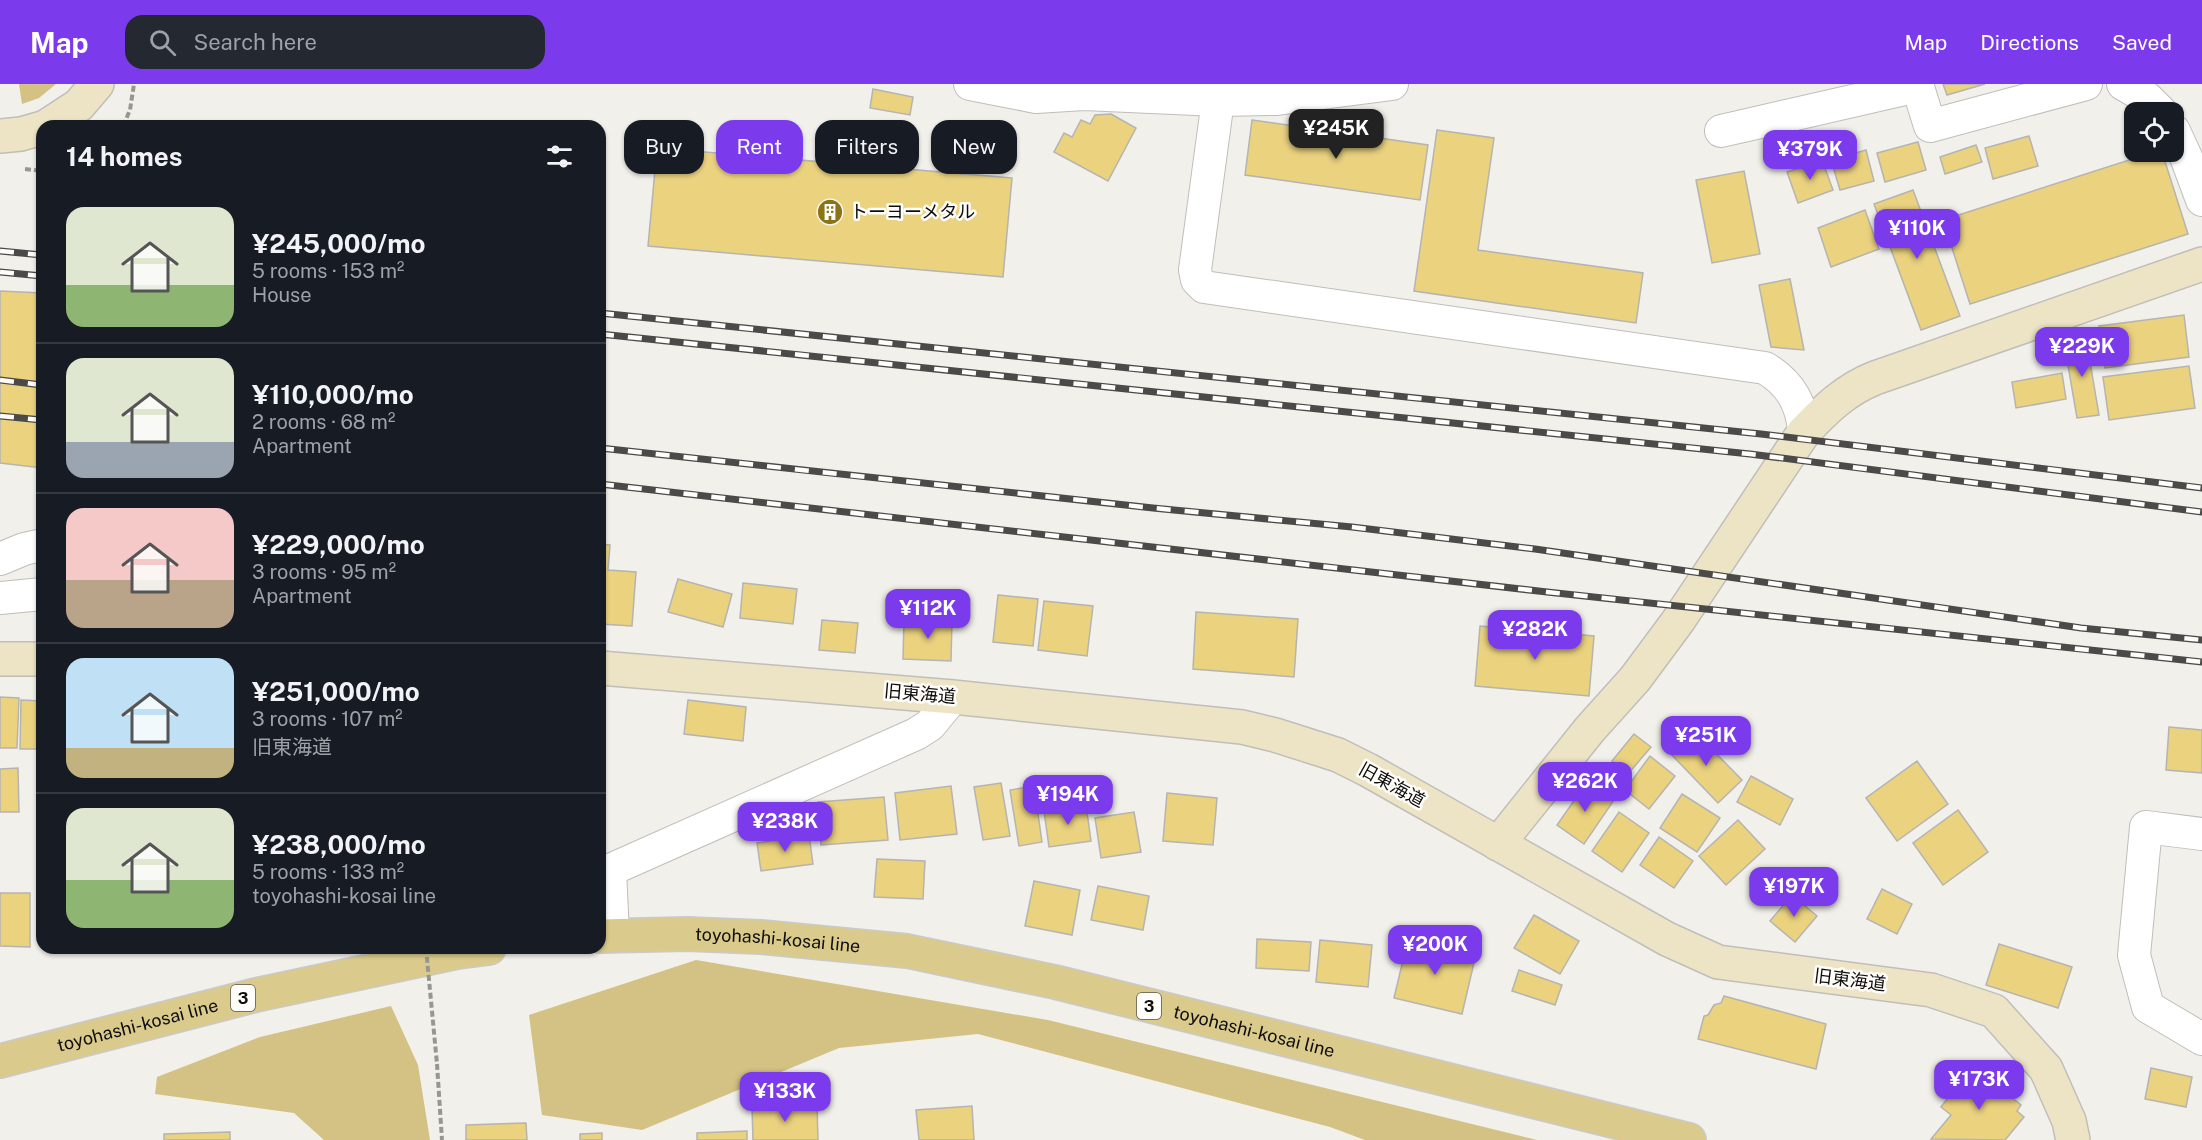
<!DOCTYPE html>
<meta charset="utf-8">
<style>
:root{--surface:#171b24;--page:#242831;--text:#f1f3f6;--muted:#9ea1a6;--line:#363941;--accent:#7c3aed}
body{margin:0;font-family:"Public Sans","Noto Sans JP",sans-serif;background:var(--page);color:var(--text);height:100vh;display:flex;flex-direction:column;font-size:22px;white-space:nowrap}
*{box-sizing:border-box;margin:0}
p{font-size:20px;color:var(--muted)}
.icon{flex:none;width:33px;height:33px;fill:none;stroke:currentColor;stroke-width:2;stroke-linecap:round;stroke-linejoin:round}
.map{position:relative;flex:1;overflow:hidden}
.details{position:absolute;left:36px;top:36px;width:570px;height:834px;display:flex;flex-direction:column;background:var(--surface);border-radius:18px;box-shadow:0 2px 4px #0004}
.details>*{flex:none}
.top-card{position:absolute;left:624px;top:36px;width:570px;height:54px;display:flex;gap:12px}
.fabs{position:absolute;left:2124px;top:18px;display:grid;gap:12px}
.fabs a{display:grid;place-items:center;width:60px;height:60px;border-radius:12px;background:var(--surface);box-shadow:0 2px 4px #0004;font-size:30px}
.price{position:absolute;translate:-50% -51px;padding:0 14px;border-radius:12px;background:var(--accent);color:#fff;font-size:20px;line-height:39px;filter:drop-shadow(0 2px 3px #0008)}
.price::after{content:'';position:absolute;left:50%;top:36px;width:18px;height:14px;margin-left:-9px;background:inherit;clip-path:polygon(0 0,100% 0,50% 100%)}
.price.current{background:#222;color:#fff}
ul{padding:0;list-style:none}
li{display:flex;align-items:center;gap:18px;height:150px;padding:0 30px}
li+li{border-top:2px solid var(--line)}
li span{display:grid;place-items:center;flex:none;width:168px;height:120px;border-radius:18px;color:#555}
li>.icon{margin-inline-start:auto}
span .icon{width:72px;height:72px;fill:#fffc;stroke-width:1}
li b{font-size:26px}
h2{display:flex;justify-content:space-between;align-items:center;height:72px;padding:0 30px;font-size:26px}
.pill{padding:0 21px;border-radius:18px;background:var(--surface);box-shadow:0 2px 4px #0004;font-size:21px;line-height:54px}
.pill.current{background:var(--accent);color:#fff}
header{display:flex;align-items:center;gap:36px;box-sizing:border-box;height:84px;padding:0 30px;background:var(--accent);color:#fff}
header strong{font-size:28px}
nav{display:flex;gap:33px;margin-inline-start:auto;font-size:21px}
.search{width:420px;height:54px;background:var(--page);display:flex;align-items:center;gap:15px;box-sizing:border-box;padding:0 21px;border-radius:18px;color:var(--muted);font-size:22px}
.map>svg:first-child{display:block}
</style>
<header>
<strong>Map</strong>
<div class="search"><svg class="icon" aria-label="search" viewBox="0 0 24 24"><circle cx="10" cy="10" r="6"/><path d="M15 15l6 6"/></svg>Search here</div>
<nav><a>Map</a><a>Directions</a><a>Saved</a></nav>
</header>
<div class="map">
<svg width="2202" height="1056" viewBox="0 0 2202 1056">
<rect width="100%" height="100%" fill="#f1f0eb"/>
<g fill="#d4c284">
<path d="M 19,0 L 56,0 L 39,14 L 22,20 Z"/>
<path d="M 696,876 L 1048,936 L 1537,1056 L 1365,1056 L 1330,1043 L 978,950 L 839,964 L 642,1046 L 542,1031 L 529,931 Z"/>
<path d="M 391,922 L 418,981 L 430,1056 L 324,1056 L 294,1029 L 155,1010 L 157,993 L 260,953 Z"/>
</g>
<g fill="#ead27f" stroke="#b5b4b0" stroke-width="1.5">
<path d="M 1943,0 L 1985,0 L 1947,11 Z"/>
<path d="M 873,5 L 913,13 L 910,31 L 870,24 Z"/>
<path d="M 1111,30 L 1136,44 L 1108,97 L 1054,68 L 1064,49 L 1072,53 L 1081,36 L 1090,40 L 1095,31 Z"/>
<path d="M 1252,36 L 1428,61 L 1420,116 L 1245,91 Z"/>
<path d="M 1437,46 L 1494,54 L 1478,166 L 1643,189 L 1636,239 L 1414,207 Z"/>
<path d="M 2029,52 L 2038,82 L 1993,95 L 1985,64 Z"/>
<path d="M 1918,58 L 1926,86 L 1885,98 L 1877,69 Z"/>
<path d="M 1976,61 L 1982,78 L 1945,90 L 1940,73 Z"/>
<path d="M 657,64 L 1012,94 L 1003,193 L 648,162 Z"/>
<path d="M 1866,66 L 1874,97 L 1840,106 L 1831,76 Z"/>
<path d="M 2154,68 L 2162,68 L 2188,150 L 1970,220 L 1943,136 Z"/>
<path d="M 1822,76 L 1833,106 L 1798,119 L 1787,88 Z"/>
<path d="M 1744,87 L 1760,170 L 1712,179 L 1696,96 Z"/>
<path d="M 1913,106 L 1960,232 L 1921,246 L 1874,120 Z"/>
<path d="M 1865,126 L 1879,165 L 1831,183 L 1818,144 Z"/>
<path d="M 1790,195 L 1804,266 L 1771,263 L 1759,201 Z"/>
<path d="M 0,207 L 42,209 L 42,384 L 0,379 Z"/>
<path d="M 2184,231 L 2189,273 L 2105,284 L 2099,242 Z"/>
<path d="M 2086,254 L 2099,331 L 2077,334 L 2064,258 Z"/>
<path d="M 2189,282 L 2195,324 L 2109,336 L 2103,293 Z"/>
<path d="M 2062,289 L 2066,315 L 2016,324 L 2012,298 Z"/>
<path d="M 600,460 L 610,461 L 608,486 L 636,488 L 632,542 L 600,540 Z"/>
<path d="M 678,495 L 732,510 L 723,543 L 668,528 Z"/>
<path d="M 743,499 L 797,505 L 793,540 L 740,534 Z"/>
<path d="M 998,511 L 1038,515 L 1033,562 L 993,558 Z"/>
<path d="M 1044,517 L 1093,522 L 1087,572 L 1038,566 Z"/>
<path d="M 1196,528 L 1298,535 L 1294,593 L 1193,585 Z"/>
<path d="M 822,536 L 858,539 L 855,569 L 819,566 Z"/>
<path d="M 904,536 L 952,537 L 951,577 L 903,575 Z"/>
<path d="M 1480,542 L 1594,552 L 1589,612 L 1475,602 Z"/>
<path d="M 0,613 L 19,614 L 17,664 L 0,664 Z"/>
<path d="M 21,616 L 42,617 L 42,665 L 20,665 Z"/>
<path d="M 688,616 L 746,623 L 743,657 L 684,650 Z"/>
<path d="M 2169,643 L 2202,646 L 2202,689 L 2166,686 Z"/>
<path d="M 1693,646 L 1742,696 L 1718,719 L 1670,669 Z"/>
<path d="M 1634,650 L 1651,663 L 1628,690 L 1612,677 Z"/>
<path d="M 1650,672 L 1675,692 L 1649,725 L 1625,706 Z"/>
<path d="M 1917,677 L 1948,720 L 1897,757 L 1866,714 Z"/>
<path d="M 18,684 L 19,728 L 0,728 L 0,685 Z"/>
<path d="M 1751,692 L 1793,715 L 1780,741 L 1737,718 Z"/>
<path d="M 1587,698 L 1614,716 L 1584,760 L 1557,741 Z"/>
<path d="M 1001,699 L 1010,752 L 983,756 L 974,703 Z"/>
<path d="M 951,702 L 957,750 L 900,756 L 895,709 Z"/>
<path d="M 1034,702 L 1042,758 L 1019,762 L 1010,706 Z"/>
<path d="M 1167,709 L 1217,714 L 1213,761 L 1163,757 Z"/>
<path d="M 1682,710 L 1720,734 L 1697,768 L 1660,744 Z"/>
<path d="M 884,713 L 888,756 L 821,761 L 818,718 Z"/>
<path d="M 1086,721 L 1091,757 L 1049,763 L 1044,727 Z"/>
<path d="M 1958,726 L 1988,768 L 1943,801 L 1913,759 Z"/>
<path d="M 1134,728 L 1141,768 L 1101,774 L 1095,734 Z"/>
<path d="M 1619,728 L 1649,749 L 1622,788 L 1592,767 Z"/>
<path d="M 1738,736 L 1765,765 L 1726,801 L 1699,772 Z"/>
<path d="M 809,751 L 813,780 L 761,787 L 757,759 Z"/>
<path d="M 1659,753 L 1693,777 L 1674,804 L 1640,781 Z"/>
<path d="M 877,775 L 925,777 L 923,815 L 874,813 Z"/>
<path d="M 1034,797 L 1080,806 L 1072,851 L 1025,842 Z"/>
<path d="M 1098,802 L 1149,812 L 1143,846 L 1091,836 Z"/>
<path d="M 1882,805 L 1912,820 L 1897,850 L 1867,835 Z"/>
<path d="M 0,809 L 30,809 L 30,863 L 0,862 Z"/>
<path d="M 1792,811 L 1817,832 L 1795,858 L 1770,837 Z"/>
<path d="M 1534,831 L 1579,857 L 1560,890 L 1514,864 Z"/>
<path d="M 1257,855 L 1311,858 L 1309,887 L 1256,884 Z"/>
<path d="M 1408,855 L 1476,870 L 1462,930 L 1394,914 Z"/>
<path d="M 1320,856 L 1372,861 L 1368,903 L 1316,898 Z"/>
<path d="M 1999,860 L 2072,883 L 2058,924 L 1986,901 Z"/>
<path d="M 1519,886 L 1562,901 L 1555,921 L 1512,907 Z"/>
<path d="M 1724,912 L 1826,940 L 1816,985 L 1698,955 L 1704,932 L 1708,931 L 1714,921 L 1721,919 Z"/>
<path d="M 1972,983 L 2021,1021 L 2017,1027 L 2024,1033 L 2005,1056 L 1931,1055 L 1951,1031 L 1941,1023 Z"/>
<path d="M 2151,984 L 2192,993 L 2186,1023 L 2145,1015 Z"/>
<path d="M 817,1020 L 818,1056 L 753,1056 L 752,1023 Z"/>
<path d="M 972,1022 L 974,1056 L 919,1056 L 916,1026 Z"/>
<path d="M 526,1039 L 527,1056 L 466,1056 L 466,1041 Z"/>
<path d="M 747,1047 L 747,1056 L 697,1056 L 697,1049 Z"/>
<path d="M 230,1048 L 230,1056 L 164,1056 L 164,1050 Z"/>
<path d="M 602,1049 L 602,1056 L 580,1056 L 580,1050 Z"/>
</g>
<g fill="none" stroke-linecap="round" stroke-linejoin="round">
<g stroke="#c0beba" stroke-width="34">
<g id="street">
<path d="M 970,0 L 1036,13 L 1084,10 L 1218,16 L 1277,15 L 1392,0"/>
<path d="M 1917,0 L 1930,42 L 2086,0"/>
<path d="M 2123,0 L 2147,14 L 2161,28"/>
<path d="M 1218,16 L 1195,186 L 1197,196 L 1204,203 L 1765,284 C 1790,299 1802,319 1804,348"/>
<path d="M 1721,47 L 1918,2"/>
<path d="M 2174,47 L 2186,73 L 2202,116"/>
<path d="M 0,475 L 24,465 L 42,461"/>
<path d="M 0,514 L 42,510"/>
<path d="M 2202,750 L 2146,743 L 2134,871 L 2148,923 L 2202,955"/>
<path d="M 613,851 L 610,786 L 916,650 L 930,641 L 953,613"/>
</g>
</g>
<g stroke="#c0beba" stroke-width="36">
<g id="secondary">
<path d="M 47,42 L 79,21 L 97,0"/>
<path d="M 0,52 L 21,50 L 42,44"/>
<path d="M 0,575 L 42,575"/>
<path d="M 600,584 L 953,613 L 1242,643 L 1275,651 L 1338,671 L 1368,686 L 1667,855 L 1718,878 L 1931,906 L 1994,927 L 2046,985 L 2069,1037 L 2073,1056"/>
<path d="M 1498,760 L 1590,645 L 1635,595 L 1678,537 L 1804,348 C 1826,325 1845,306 1875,294 L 2202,180"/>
</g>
</g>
<g stroke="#cacaca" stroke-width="36">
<g id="primary">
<path id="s1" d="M 600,852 L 687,850 L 761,853 L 907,867 L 1055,898 L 1689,1056"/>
<path id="s2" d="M 0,977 L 256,911 L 458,868 L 489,864"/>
</g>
</g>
<g stroke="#979693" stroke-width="4" stroke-dasharray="6 3" stroke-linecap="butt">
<path d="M 123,42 L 130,26 L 134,0"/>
<path d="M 25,85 L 42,87"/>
<path d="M 437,980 L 442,1056"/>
</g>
<use href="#street" stroke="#fff" stroke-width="32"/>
<use href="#secondary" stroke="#ede4c5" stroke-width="33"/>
<use href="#primary" stroke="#daca8c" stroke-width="33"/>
<g stroke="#4b4a48" stroke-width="7">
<g id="rail">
<path d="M 0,167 L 42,171"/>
<path d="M 0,188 L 42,192"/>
<path d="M 600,229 L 1761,350 L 2202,404"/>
<path d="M 600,250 L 1750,370 L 2202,428"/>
<path d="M 0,296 L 42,301"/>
<path d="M 0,332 L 42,336"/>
<path d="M 600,364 L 1153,424 L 1352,443 L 1535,465 L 2081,544 L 2202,556"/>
<path d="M 600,400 L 1547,508 L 2202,578"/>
</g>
</g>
<use href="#rail" stroke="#fefdf9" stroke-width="4.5" stroke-dasharray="14" stroke-linecap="butt"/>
<path stroke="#979693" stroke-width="4" stroke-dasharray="6 3" stroke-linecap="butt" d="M 426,864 L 437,980"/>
</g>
<defs>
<g id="building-disc" transform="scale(1.35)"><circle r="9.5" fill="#8b7417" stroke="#fefdf9"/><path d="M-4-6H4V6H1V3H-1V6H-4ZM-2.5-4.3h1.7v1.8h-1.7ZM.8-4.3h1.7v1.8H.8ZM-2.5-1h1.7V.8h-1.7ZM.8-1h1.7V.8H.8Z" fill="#fff"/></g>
</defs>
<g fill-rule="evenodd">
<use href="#building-disc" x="830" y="128"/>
</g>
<g text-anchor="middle" stroke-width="5" stroke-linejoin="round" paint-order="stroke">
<g fill="#fefdf9" stroke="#575654" stroke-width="1.5">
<rect x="231" y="901" width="24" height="26" rx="4.5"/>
<rect x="1137" y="909" width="24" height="26" rx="4.5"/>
</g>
<g font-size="16" font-weight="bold" fill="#0f0e0d">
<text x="243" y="920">3</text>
<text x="1149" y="928">3</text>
</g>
<g font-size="18" fill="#0f0e0d" stroke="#fefdf9" text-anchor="start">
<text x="850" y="134">トーヨーメタル</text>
</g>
<g font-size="18" fill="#0f0e0d" stroke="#fefdf9">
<text transform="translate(920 610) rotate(5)" y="6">旧東海道</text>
<text transform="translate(1392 701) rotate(29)" y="6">旧東海道</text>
<text dy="6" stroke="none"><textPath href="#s1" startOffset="178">toyohashi-kosai line</textPath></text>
<text transform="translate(1850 896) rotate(7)" y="6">旧東海道</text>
<text dy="6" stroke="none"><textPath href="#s2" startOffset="142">toyohashi-kosai line</textPath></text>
<text dy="6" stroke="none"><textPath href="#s1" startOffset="664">toyohashi-kosai line</textPath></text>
</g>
</g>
</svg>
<div class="fabs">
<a><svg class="icon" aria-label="locate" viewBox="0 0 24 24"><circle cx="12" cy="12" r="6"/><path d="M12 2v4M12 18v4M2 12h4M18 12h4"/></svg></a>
</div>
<b class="price current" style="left:1336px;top:76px">¥245K</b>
<b class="price" style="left:1810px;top:97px">¥379K</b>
<b class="price" style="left:1917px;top:176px">¥110K</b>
<b class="price" style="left:2082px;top:294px">¥229K</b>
<b class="price" style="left:928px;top:556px">¥112K</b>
<b class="price" style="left:1535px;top:577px">¥282K</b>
<b class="price" style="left:1706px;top:683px">¥251K</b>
<b class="price" style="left:1585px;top:729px">¥262K</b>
<b class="price" style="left:1068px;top:742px">¥194K</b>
<b class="price" style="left:785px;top:769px">¥238K</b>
<b class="price" style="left:1794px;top:834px">¥197K</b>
<b class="price" style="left:1435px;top:892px">¥200K</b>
<b class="price" style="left:1979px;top:1027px">¥173K</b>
<b class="price" style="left:785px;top:1039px">¥133K</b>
<div class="top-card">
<a class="pill">Buy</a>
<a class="pill current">Rent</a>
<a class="pill">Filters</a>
<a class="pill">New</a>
</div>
<section class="details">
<h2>14 homes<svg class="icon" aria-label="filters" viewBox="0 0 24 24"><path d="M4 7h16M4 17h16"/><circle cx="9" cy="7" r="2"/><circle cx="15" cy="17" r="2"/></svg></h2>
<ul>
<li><span style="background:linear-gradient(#dfe7d0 65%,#8fb573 0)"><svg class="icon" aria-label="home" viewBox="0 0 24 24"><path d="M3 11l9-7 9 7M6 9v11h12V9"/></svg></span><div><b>¥245,000/mo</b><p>5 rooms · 153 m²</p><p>House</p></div></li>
<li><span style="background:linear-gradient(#dfe7d0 70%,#9aa5b1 0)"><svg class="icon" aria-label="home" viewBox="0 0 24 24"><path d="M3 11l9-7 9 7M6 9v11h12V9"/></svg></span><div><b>¥110,000/mo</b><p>2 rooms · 68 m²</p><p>Apartment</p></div></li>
<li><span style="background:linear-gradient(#f6c9c9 60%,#b9a48a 0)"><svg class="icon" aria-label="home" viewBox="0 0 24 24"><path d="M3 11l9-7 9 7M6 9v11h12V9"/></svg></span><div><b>¥229,000/mo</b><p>3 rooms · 95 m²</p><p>Apartment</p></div></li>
<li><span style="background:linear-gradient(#bfe0f5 75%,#c2b280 0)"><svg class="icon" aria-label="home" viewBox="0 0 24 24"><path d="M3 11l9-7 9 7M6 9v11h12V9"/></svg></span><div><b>¥251,000/mo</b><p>3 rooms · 107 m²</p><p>旧東海道</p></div></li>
<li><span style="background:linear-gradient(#dfe7d0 60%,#8fb573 0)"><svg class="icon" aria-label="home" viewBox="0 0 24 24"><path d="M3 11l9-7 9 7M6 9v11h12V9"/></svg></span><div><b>¥238,000/mo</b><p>5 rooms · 133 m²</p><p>toyohashi-kosai line</p></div></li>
</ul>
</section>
</div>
